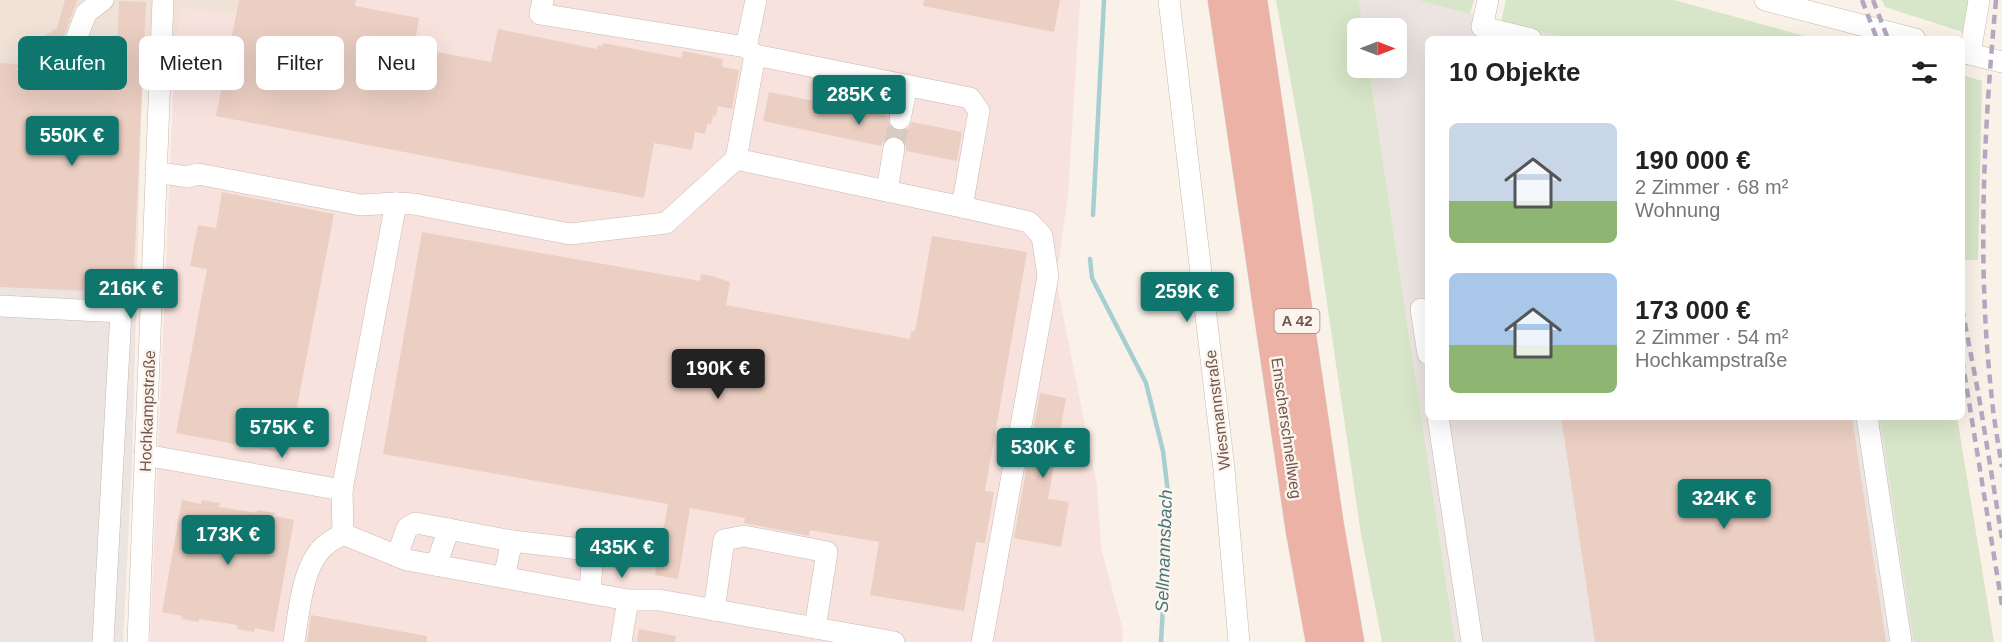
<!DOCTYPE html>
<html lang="de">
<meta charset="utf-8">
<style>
:root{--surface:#fff;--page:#f6f6f6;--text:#222;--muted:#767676;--accent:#0f766e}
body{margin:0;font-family:Helvetica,sans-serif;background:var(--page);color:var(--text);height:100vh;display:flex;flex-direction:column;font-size:22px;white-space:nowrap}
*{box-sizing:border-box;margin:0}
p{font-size:20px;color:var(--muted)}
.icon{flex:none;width:33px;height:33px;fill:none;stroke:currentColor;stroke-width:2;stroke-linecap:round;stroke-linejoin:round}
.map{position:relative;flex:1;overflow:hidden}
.sheet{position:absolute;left:1425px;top:36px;width:540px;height:384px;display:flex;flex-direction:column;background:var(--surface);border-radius:9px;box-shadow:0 6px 24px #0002}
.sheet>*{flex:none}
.guide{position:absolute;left:18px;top:36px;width:570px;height:54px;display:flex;gap:12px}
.needle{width:39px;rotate:90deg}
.tools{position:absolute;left:1347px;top:18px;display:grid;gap:12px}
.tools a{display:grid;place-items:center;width:60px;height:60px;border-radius:9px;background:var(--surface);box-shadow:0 6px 24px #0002;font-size:30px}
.price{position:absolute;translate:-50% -51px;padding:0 14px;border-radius:6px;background:var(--accent);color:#fff;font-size:20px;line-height:39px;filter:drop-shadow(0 2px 3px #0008)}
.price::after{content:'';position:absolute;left:50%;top:36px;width:18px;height:14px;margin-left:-9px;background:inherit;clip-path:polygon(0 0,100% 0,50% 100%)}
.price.on{background:#222;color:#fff}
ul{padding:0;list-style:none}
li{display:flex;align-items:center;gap:18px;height:150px;padding:0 24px}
li span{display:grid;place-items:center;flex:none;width:168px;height:120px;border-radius:9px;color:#555}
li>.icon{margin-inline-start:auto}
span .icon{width:72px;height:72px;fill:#fffc;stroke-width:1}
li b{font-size:26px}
h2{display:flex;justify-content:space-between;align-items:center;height:72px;padding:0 24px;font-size:26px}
.tag{padding:0 21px;border-radius:9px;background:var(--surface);box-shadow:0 6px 24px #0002;font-size:21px;line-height:54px}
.tag.on{background:var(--accent);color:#fff}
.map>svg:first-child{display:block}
</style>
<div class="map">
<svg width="2002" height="642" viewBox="0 0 2002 642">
<rect width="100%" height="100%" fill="#faf1e8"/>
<path fill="#f0e2d7" d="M 0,0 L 238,0 L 235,13 L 182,9 L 175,47 L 161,76 L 0,67 Z"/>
<path fill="#f8e2dd" d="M 238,0 L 1080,0 L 1068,195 L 1056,280 L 1097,485 L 1101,548 L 1123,630 L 1122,642 L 150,642 L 175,47 L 182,8 L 235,13 Z"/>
<g fill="#ebe4e1">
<path d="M 1359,0 L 1418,0 L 1574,39 L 1428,39 L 1428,417 L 1882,417 L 1915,642 L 1455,642 L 1369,68 L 1396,68 L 1396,28 L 1363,28 Z"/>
<path d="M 0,68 L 142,78 L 132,464 L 123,642 L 0,642 Z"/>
</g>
<g fill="#d7e6c8">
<path d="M 1276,0 L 1359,0 L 1363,28 L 1358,28 L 1358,68 L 1369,68 L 1455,642 L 1382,642 L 1361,534 L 1311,194 Z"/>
<path d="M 1418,0 L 1474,0 L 1470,14 Z"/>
<path d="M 1506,0 L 1674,0 L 1815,39 L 1574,39 L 1501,22 Z"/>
<path d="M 1882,0 L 1976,0 L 1969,34 L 1885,7 Z"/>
<path d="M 1962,75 L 1982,81 L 1978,260 L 1962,260 Z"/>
<path d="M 1880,417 L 1957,417 L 1994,642 L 1914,642 Z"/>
</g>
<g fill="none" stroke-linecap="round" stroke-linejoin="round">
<g stroke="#a6cfd1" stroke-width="4.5">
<path d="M 1093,215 L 1104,0"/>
<path d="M 1090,259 L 1092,278 L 1146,383 L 1163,451 L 1169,501 L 1161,642"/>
</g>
</g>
<g fill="#eccfc3">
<path d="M 65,0 L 77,0 L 64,36 L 15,70 L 116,75 L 119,1 L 146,2 L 133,293 L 0,287 L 0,63 L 17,64 L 22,50 L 57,28 Z"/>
<path d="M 239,0 L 356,0 L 355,6 L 419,18 L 414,48 L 491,62 L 498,29 L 597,49 L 598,45 L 603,46 L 603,43 L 681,58 L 683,51 L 723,59 L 722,67 L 739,70 L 732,109 L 718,106 L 716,116 L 713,115 L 711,124 L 707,124 L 705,134 L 695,132 L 692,150 L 654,143 L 644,198 L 216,116 Z"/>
<path d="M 924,0 L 1060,0 L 1054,32 L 923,6 Z"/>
<path d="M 769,92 L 883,115 L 887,117 L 891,128 L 898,132 L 909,128 L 912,122 L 962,132 L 957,161 L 906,151 L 906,143 L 897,136 L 889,136 L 884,140 L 881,146 L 763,121 Z"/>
<path d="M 222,192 L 334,214 L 288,454 L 176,433 L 207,269 L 190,266 L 198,225 L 216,228 Z"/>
<path d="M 422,232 L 700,281 L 701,274 L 712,276 L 730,282 L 726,305 L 910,339 L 911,331 L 915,331 L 932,236 L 1027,252 L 985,491 L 994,492 L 985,543 L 976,542 L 964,611 L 870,595 L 879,542 L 810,530 L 809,536 L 744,523 L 745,518 L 690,508 L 678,579 L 655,575 L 668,504 L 383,454 Z"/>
<path d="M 1040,393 L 1066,398 L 1048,499 L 1069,502 L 1061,547 L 1014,538 Z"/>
<path d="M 1561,417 L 1852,417 L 1886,642 L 1595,642 Z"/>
<path d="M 182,500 L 201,504 L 202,500 L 220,503 L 219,507 L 257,513 L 257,510 L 275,513 L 274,516 L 294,520 L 274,632 L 255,628 L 254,632 L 237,629 L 237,625 L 199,619 L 199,622 L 181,619 L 182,616 L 162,612 Z"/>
<path d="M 311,615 L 427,636 L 427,642 L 307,642 Z"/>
<path d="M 639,629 L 676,636 L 675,642 L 637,642 Z"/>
</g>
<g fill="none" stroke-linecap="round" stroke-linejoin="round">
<path stroke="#d8cbc2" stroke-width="21" stroke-dasharray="21 10" stroke-linecap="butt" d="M 894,148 L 900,119"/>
<g stroke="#cab8af" stroke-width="22">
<g id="minor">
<path d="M 543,0 L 540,14 L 746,47"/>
<path d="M 1169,0 L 1224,469 L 1239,642"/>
<path d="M 1488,0 L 1482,27 L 1531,39"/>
<path d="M 1765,0 L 1915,39"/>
<path d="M 1962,52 L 2002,62"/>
<path d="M 1970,54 L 1979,0"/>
<path d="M 755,55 L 736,159 L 962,207 L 979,111 L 970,98 L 755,55 L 746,47 L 756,0"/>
<path d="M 52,58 L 74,45 L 86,13 L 103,0"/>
<path d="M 900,119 L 907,86"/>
<path d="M 156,172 L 187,177 L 198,174 L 361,205 L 396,203"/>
<path d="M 887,191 L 894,148"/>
<path d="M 962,207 L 1029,222 L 1042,236 L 1048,276 L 982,642"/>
<path d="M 0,306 L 121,312 L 103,642"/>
<path d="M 1421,309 L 1428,354"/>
<path d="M 1438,417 L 1472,642"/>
<path d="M 1867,417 L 1901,642"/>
<path d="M 145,455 L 342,490 L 343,534"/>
<path d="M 342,490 L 396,203 L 414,204 L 570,234 L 666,223 L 736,159"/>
<path d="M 343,534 L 407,560 L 628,600 L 659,600 L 894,642"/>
<path d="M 397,556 L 407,528 L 416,523 L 512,541 L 572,548 L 590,552 L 592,563 L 590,593"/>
<path d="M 436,565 L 449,529"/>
<path d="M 504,577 L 512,541"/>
<path d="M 714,610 L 724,540 L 744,536 L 827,552 L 815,628"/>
<path d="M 138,642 L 163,0"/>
<path d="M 294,642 C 299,613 302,562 327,544 C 332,540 338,537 343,534"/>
<path d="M 621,642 L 628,600"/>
</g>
</g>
<g stroke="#d7d0ce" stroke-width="33">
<g id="highway">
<path d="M 1224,0 L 1302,531 L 1322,642"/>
<path d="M 1251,0 L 1328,527 L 1348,642"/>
</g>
</g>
<use href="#minor" stroke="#fff" stroke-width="21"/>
<use href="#highway" stroke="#ecb2a6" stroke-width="32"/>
<g stroke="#b3a7c2" stroke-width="4.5" stroke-dasharray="9 6" stroke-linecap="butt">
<path d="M 1862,0 L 1877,39"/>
<path d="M 1873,0 L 1888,39"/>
<path d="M 1996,0 C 1984,129 1977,261 1991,390 C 1993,416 1998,442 2002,467"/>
<path d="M 1962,308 L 1979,397 L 2002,538"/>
<path d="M 1962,359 L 2002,605"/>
</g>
</g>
<g text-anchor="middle" stroke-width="5" stroke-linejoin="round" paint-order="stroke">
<rect fill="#fdf5ed" stroke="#9a877e" stroke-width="1.5" x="1274.5" y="309" width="45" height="24" rx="4.5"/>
<g font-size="15" font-weight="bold" fill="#70584f">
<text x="1297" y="326">A 42</text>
</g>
<g font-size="16" fill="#70584f" stroke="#fdf5ed">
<text transform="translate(1217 410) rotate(-97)" y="6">Wiesmannstraße</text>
<text transform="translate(147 411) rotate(-88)" y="6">Hochkampstraße</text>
<text transform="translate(1287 428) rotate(82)" y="6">Emscherschnellweg</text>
</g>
<g font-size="18" font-style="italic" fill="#48777b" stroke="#fdf5ed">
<text transform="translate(1164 551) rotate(-88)" y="6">Sellmannsbach</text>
</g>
</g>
</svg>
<div class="tools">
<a><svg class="needle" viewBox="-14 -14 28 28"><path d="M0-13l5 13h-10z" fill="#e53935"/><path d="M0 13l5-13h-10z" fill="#767676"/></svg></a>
</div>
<b class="price" style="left:859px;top:126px">285K €</b>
<b class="price" style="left:72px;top:167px">550K €</b>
<b class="price" style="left:131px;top:320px">216K €</b>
<b class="price" style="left:1187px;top:323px">259K €</b>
<b class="price on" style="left:718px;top:400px">190K €</b>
<b class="price" style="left:282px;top:459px">575K €</b>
<b class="price" style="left:1043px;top:479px">530K €</b>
<b class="price" style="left:1724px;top:530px">324K €</b>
<b class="price" style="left:228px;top:566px">173K €</b>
<b class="price" style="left:622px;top:579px">435K €</b>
<div class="guide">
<a class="tag on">Kaufen</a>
<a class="tag">Mieten</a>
<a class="tag">Filter</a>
<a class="tag">Neu</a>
</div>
<section class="sheet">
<h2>10 Objekte<svg class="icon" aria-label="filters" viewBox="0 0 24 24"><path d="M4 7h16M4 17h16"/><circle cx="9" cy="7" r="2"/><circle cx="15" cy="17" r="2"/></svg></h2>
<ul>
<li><span style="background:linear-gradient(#c9d6e8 65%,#8fb573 0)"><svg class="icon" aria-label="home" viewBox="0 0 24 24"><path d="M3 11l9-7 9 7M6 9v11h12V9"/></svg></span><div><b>190 000 €</b><p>2 Zimmer · 68 m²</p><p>Wohnung</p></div></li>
<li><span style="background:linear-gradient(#a9c7e8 60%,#8fb573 0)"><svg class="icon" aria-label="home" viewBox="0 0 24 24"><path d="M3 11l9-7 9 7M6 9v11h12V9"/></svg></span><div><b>173 000 €</b><p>2 Zimmer · 54 m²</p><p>Hochkampstraße</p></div></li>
</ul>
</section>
</div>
